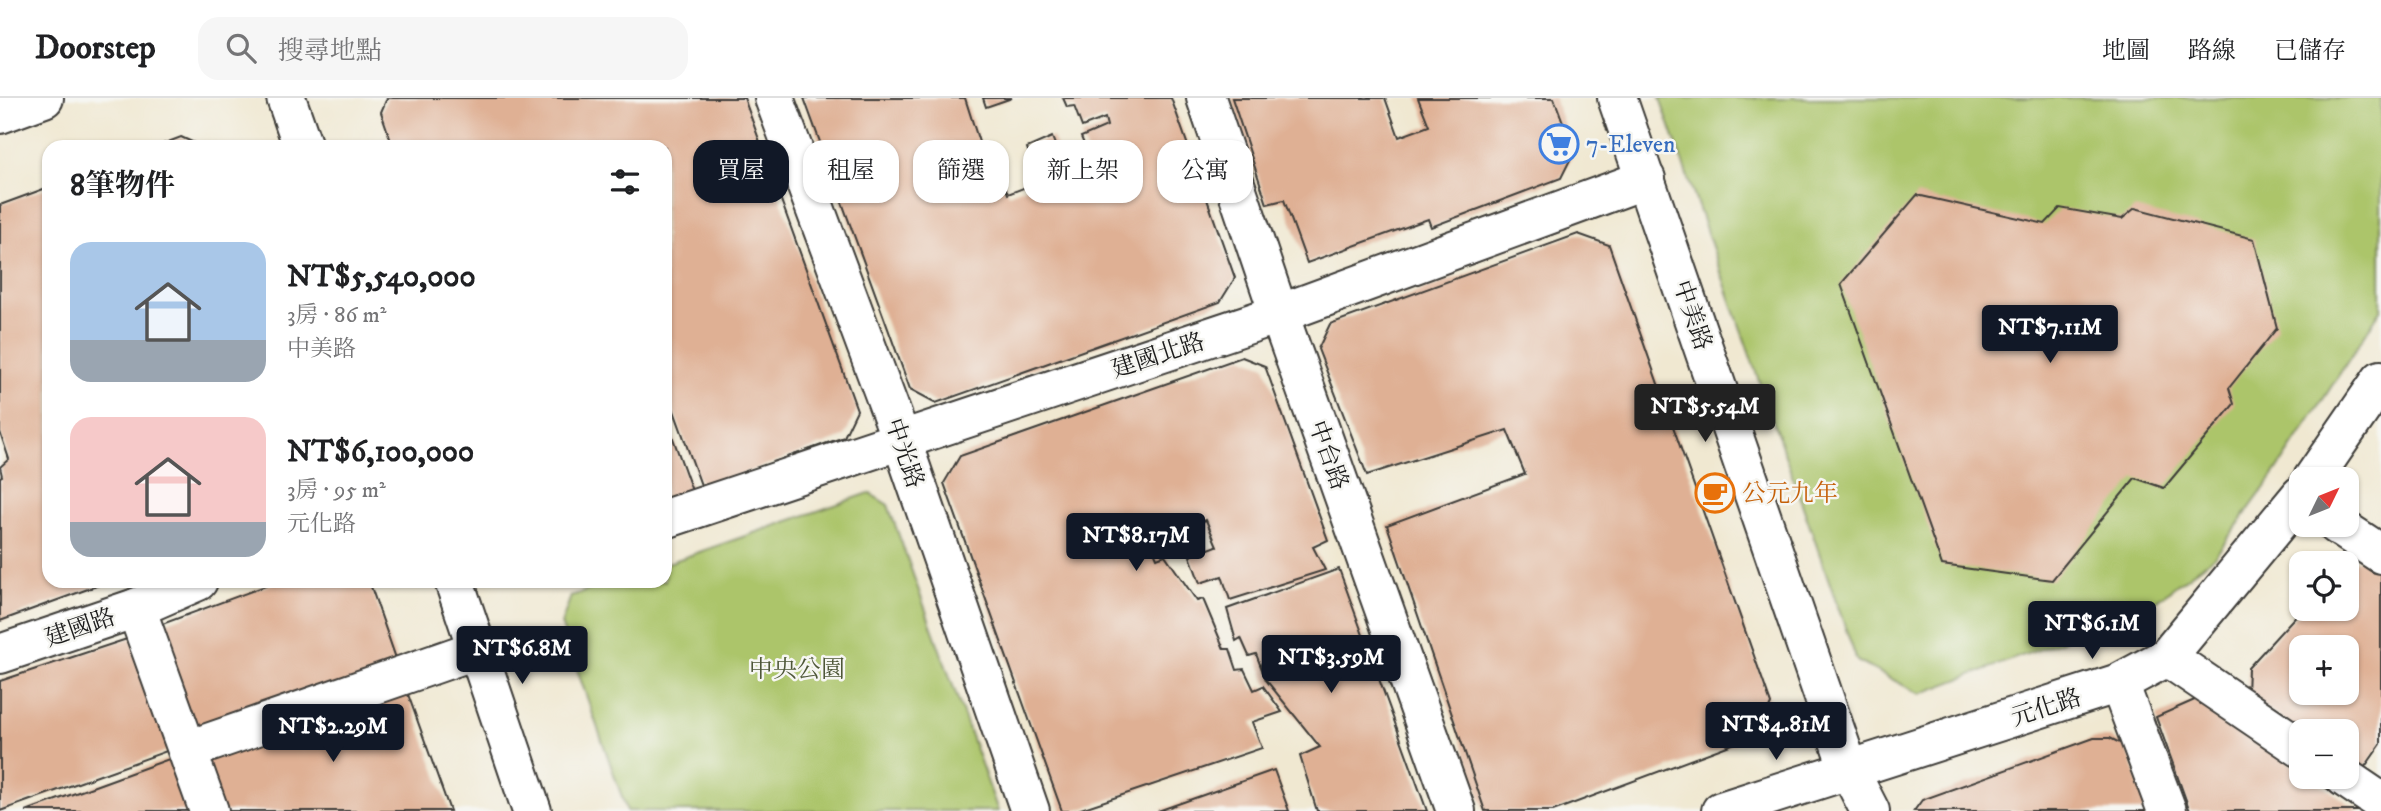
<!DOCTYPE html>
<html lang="zh-TW">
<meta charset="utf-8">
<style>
:root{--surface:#fff;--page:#f6f6f6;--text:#202124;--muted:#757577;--line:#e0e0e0;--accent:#111827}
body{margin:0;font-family:"IM FELL DW Pica","Noto Serif TC",serif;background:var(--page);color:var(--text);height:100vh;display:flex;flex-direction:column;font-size:26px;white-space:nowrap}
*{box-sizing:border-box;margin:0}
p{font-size:23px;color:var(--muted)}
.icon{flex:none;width:38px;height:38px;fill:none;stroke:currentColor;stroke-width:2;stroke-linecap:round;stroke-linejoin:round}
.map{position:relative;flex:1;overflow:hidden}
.side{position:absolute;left:42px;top:42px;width:630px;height:448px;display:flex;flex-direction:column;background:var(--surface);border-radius:21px;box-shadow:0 2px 5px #0004}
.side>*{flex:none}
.guide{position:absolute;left:693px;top:42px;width:665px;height:63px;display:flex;gap:14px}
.needle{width:46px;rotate:47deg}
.tools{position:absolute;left:2289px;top:369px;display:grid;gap:14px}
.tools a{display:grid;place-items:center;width:70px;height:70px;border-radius:14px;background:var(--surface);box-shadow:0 2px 5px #0004;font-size:35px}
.price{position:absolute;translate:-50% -60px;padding:0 16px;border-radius:7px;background:var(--accent);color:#fff;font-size:23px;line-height:46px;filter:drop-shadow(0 2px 4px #0008)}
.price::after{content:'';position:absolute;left:50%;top:42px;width:21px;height:16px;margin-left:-10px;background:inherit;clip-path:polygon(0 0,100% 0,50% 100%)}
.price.current{background:#222;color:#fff}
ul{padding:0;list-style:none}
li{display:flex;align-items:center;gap:21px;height:175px;padding:0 28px}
li span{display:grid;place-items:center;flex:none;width:196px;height:140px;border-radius:21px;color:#555}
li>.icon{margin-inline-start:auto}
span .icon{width:84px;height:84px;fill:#fffc;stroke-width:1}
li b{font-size:30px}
h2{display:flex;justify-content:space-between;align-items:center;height:84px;padding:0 28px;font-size:30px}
.tag{padding:0 24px;border-radius:21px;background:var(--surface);box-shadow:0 2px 5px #0004;font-size:24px;line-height:63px}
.tag.current{background:var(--accent);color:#fff}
header{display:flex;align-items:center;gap:42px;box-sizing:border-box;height:98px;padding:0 35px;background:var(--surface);border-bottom:2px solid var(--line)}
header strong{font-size:33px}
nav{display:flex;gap:38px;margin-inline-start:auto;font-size:24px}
.search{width:490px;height:63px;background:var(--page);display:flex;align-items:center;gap:18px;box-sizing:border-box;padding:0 24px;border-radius:21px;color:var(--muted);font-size:26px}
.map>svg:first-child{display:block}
</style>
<header>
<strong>Doorstep</strong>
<div class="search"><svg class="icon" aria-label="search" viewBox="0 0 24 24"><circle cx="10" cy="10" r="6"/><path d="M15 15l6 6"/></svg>搜尋地點</div>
<nav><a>地圖</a><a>路線</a><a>已儲存</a></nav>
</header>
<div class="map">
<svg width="2381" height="713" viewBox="0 0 2381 713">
<rect width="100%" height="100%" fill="#f6f6f2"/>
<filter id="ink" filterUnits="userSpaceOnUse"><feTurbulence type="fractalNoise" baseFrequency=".0143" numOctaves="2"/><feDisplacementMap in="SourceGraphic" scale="14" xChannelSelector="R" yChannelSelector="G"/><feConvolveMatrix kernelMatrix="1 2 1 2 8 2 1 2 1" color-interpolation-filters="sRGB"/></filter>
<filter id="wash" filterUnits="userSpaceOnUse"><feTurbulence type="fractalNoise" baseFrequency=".00686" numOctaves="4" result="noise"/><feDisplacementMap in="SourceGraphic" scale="28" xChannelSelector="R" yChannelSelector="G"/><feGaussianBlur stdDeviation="1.57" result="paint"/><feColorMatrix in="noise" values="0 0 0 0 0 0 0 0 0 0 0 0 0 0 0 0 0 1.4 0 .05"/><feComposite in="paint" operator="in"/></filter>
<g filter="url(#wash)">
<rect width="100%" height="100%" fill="#f0e8d1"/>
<g fill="#acc56b" stroke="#647044" stroke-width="2">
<path d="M 1660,0 L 2381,0 L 2381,212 L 2276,374 L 2215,458 L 2142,513 L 1920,596 L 1857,563 Z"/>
<path d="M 869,395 L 888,407 L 998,713 L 627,713 L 561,526 L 571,498 L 615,483 L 665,483 L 665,466 Z"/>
</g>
<g id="blocks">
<g fill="#dfb094" fill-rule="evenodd">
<path d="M 387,0 L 744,0 L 857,312 L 844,339 L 702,390 L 665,288 L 665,49 L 393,49 L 381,14 Z"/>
<path d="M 804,0 L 965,0 L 984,60 L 993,59 L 1008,96 L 1039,84 L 1027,50 L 1052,39 L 1072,90 L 1098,80 L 1081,39 L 1107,28 L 1105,20 L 1082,29 L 1074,8 L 1067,9 L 1063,0 L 1171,0 L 1235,180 L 1220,204 L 936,305 L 910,291 Z"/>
<path d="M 983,0 L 1012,0 L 986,9 Z"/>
<path d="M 1232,0 L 1385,0 L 1399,39 L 1429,28 L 1418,0 L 1554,0 L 1574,54 L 1561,80 L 1431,129 L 1428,121 L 1307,165 L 1284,102 L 1267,106 Z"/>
<path d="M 181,39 L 203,49 L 155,49 Z"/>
<path d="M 49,89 L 49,483 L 110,483 L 0,523 L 0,379 L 2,378 L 0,369 L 9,361 L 0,334 L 0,107 Z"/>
<path d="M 1917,97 L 2045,126 L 2060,110 L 2122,121 L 2135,110 L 2254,141 L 2277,230 L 2229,290 L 2234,306 L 2164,390 L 2135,380 L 2052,482 L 1942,467 L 1841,186 Z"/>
<path d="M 1578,136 L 1609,147 L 1771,606 L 1757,637 L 1553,713 L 1485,713 L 1387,427 L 1525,376 L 1507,332 L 1367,377 L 1318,251 L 1330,226 Z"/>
<path d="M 1242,259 L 1265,268 L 1328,442 L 1313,449 L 1325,472 L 1230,502 L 1222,478 L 1200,485 L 1190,458 L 1217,448 L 1206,422 L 1149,441 L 1157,460 L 1165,457 L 1197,503 L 1203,501 L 1224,551 L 1230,551 L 1237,572 L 1244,571 L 1254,592 L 1263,588 L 1282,614 L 1252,624 L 1262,650 L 1075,713 L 1062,713 L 944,385 L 960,358 Z"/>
<path d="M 665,318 L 692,393 L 665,404 Z"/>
<path d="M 2366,460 L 2381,471 L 2381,646 L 2362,673 L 2347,663 L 2347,634 L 2302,634 L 2247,597 L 2248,570 L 2302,511 L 2347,511 L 2347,465 ZM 2301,550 L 2347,550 L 2347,595 L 2301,595 Z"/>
<path d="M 1339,471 L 1427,713 L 1317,713 L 1300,658 L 1320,649 L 1266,582 L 1256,556 L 1249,558 L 1241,540 L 1236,543 L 1227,511 Z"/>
<path d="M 279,483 L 369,483 L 400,572 L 197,641 L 154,529 Z"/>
<path d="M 139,537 L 178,649 L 0,713 L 0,583 Z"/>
<path d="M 405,588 L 450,713 L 220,713 L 202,657 Z"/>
<path d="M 2197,601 L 2301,673 L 2301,679 L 2310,679 L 2360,713 L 2190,713 L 2156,619 Z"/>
<path d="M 2094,640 L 2110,640 L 2126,648 L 2149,713 L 1914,713 L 1922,702 Z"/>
<path d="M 180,657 L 199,713 L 26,713 Z"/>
<path d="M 1274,672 L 1289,713 L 1158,713 Z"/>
</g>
</g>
</g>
<g filter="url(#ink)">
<use href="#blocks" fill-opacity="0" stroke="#3c3b37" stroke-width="2"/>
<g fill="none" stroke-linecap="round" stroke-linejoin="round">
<g stroke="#3c3b37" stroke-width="42">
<g id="minor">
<path d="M 286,0 L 303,49"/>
<path d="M 774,0 L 901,341 L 1030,713"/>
<path d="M 1206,0 L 1279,216 L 1456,713"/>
<path d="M 1617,0 L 1849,672 L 1870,713"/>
<path d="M 0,16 L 44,0"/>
<path d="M 2312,382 L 2381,282"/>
<path d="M 665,421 L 1279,216 L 1646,81"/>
<path d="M 2337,427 L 2381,456"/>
<path d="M 454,483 L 532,713"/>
<path d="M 136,510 L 209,713"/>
<path d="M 0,556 L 136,510 L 198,483"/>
<path d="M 2167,559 L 2301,650"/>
<path d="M 2119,585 L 2167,713"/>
<path d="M 188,652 L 478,551"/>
<path d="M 2344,679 L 2381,704"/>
<path d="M 1721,713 L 2119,585 L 2167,559 L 2301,397"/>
</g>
</g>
<use href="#minor" stroke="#fff" stroke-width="38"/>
</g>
</g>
<defs>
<g id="supermarket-ring" transform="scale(2.0125)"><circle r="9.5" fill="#f6f6f2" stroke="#3f7fe0" stroke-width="1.5"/><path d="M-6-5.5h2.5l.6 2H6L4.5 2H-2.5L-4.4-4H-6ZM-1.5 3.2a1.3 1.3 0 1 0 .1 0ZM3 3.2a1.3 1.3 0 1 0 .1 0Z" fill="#3f7fe0"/></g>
<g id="cafe-ring" transform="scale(2.0125)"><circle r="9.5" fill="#f6f6f2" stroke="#e8710a" stroke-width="1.5"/><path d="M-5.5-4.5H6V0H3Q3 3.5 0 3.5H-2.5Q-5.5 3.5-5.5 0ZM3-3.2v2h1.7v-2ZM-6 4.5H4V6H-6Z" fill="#e8710a"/></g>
</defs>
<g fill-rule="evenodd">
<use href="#supermarket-ring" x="1559" y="46"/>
<use href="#cafe-ring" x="1715" y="395"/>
</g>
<g text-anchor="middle" stroke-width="5" stroke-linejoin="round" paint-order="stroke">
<g font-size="24" fill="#366cbe" stroke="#f6f6f2" text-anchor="start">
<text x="1586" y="54">7-Eleven</text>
</g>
<g font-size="24" fill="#1c1c1c" stroke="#f6f6f2">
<text transform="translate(1693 217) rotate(71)" y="8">中美路</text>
<text transform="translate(1158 257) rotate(-18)" y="8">建國北路</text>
<text transform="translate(905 355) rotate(71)" y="8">中光路</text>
<text transform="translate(1329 357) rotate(70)" y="8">中台路</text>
<text transform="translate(80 529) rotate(-19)" y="8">建國路</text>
<text transform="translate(2046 609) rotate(-18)" y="8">元化路</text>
</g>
<g font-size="24" fill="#c56008" stroke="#f6f6f2" text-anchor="start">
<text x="1742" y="403">公元九年</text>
</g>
<g font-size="24" fill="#4e5738" stroke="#f6f6f2">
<text x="797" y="579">中央公園</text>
</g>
</g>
</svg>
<div class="tools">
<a><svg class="needle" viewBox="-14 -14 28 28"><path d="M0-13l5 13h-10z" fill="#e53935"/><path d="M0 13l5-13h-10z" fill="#757577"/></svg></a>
<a><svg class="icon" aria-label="locate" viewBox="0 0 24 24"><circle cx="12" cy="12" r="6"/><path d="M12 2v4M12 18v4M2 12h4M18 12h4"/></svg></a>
<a>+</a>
<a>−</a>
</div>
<b class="price" style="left:2050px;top:267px">NT$7.11M</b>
<b class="price current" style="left:1705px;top:346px">NT$5.54M</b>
<b class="price" style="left:1136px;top:475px">NT$8.17M</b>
<b class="price" style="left:2092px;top:563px">NT$6.1M</b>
<b class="price" style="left:522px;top:588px">NT$6.8M</b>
<b class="price" style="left:1331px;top:597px">NT$3.59M</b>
<b class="price" style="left:1776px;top:664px">NT$4.81M</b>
<b class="price" style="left:333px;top:666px">NT$2.29M</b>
<div class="guide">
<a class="tag current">買屋</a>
<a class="tag">租屋</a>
<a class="tag">篩選</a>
<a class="tag">新上架</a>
<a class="tag">公寓</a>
</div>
<section class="side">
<h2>8筆物件<svg class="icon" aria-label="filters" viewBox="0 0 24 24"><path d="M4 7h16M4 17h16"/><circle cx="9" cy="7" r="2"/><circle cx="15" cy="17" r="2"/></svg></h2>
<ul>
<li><span style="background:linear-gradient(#a9c7e8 70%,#9aa5b1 0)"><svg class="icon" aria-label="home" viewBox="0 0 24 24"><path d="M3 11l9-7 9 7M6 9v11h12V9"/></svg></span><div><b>NT$5,540,000</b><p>3房 · 86 m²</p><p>中美路</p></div></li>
<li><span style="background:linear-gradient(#f6c9c9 75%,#9aa5b1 0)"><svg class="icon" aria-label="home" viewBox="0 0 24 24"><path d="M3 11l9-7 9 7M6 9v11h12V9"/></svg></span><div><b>NT$6,100,000</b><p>3房 · 95 m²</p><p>元化路</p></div></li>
</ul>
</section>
</div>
